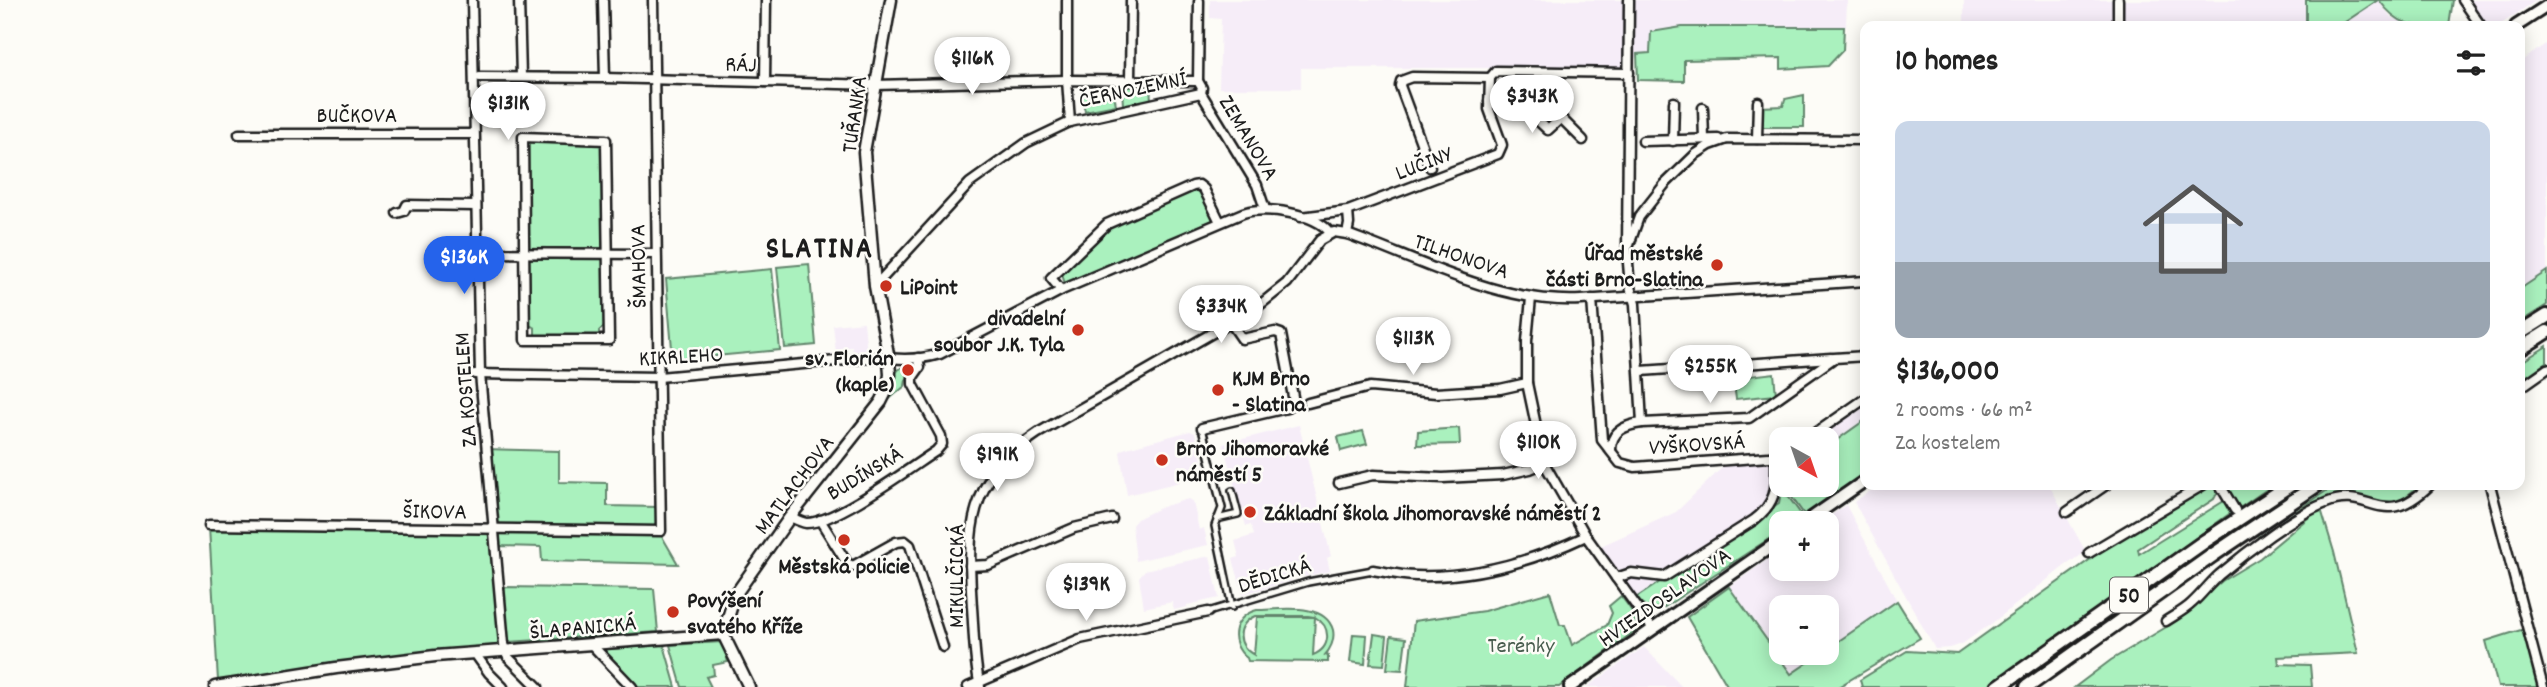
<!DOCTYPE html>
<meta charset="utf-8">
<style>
:root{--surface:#fff;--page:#f2f2f2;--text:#222;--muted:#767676;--line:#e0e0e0;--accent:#2563eb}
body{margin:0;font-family:Dekko,sans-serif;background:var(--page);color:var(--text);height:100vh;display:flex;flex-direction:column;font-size:26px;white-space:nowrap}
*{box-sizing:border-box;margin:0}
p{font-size:23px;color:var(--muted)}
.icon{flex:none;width:38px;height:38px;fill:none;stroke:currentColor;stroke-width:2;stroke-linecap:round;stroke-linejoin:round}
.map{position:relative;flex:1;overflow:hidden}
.panel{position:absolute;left:1860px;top:21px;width:665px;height:469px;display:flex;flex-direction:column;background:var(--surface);border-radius:14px;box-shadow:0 4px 18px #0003}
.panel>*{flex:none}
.needle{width:46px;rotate:140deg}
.tools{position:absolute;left:1769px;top:427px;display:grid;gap:14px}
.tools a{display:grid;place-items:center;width:70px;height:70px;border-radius:14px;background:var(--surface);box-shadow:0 4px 18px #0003;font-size:35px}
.price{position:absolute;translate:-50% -60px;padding:0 16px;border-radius:24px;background:#fff;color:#222;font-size:23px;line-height:46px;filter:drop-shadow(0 2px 4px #0008)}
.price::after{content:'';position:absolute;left:50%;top:42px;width:21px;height:16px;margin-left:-10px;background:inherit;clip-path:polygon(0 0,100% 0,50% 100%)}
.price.current{background:var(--accent);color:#fff}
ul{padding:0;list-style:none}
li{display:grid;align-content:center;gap:14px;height:371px;padding:0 35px}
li+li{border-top:2px solid var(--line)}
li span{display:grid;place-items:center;height:217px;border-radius:14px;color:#555}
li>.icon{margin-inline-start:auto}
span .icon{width:126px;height:126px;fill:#fffc;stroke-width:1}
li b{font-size:30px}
h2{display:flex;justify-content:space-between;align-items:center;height:84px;padding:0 35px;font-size:30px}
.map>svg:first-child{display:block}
</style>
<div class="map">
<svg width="2547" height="687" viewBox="0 0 2547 687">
<rect width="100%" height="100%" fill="#fdfcf7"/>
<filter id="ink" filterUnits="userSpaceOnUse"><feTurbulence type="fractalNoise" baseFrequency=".0143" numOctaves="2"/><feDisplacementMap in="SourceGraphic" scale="14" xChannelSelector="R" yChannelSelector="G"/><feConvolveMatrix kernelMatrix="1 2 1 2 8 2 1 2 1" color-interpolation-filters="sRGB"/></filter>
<g filter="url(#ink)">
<g fill="#f6edf8">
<path d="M 1210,0 L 1847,0 L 1846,27 L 1682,27 L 1651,32 L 1650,54 L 1637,54 L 1637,58 L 1624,58 L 1623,68 L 1301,68 L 1301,88 L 1219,88 L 1221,19 L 1210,18 Z"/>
<rect x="1964" y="0" width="342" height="26"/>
<path d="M 2378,0 L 2391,17 L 2417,26 L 2339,26 Z"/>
<path d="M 2470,0 L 2537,0 L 2498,26 L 2487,25 Z"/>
<path d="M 2547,43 L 2547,271 L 2520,289 L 2520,62 Z"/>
<path d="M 864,322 L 867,354 L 853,355 L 852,347 L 841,348 L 842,356 L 826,357 L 826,355 L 836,353 L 833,325 Z"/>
<path d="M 1865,396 L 1865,420 L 1827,447 L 1827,439 L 1803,439 Z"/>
<path d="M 1299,425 L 1331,556 L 1327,558 L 1330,571 L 1302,577 L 1298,563 L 1292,565 L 1293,568 L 1288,570 L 1291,581 L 1243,594 L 1233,559 L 1239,557 L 1235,541 L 1254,535 L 1251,525 L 1246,526 L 1223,444 Z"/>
<path d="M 1190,431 L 1195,433 L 1204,468 L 1178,474 L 1180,482 L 1127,495 L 1120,452 L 1123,449 Z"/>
<path d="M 1781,452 L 1780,503 L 1636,598 L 1621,596 L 1592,550 L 1676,512 L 1724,466 Z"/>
<path d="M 1879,485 L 2049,485 L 2086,552 L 2066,565 L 1991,624 L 1962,644 L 1950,648 L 1935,649 L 1854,502 Z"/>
<path d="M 1188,499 L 1193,502 L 1199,530 L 1204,528 L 1208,545 L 1136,561 L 1132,525 L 1137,519 L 1162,507 Z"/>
<path d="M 1846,505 L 1897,601 L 1827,649 L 1827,607 L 1782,607 L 1782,653 L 1822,653 L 1791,674 L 1729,587 L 1781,550 L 1782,569 L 1827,569 L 1827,523 L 1820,523 Z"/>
<path d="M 1210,556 L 1219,598 L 1187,605 L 1187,607 L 1174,610 L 1172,602 L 1144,608 L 1139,577 L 1145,570 Z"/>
<path d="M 1644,647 L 1682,687 L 1587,687 Z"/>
</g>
<g fill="#aaf1be" stroke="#63866d" stroke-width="2" fill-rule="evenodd">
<path d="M 2306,0 L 2378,0 L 2339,26 L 2306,26 Z"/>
<path d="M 2379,0 L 2453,0 L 2449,26 C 2415,26 2400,29 2379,0 Z"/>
<path d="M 1682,27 L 1844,27 L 1843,50 L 1828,66 L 1781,69 L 1781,58 L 1684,60 L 1684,81 L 1638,80 L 1637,54 L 1650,53 L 1651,32 Z"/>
<path d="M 1122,86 L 1150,86 L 1151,100 L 1123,106 Z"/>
<path d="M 1113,88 L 1116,105 L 1085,111 L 1081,94 Z"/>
<path d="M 1804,95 L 1804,127 L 1760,127 L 1761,107 L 1783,106 L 1785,99 Z"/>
<path d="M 526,140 L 604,143 L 606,245 L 603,248 L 528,248 Z"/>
<path d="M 1198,188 L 1216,219 L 1065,284 L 1060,268 L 1107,225 Z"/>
<path d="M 526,258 L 606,258 L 607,324 L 599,331 L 599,340 L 535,339 L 535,328 L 526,323 Z"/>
<path d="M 809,264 L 816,345 L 785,348 L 777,267 Z"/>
<path d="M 772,269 L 780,350 L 673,360 L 666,279 Z"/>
<path d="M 2547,271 L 2547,305 L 2520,322 L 2520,289 Z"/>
<path d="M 2547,346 L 2547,362 L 2520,381 L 2520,363 Z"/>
<path d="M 915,365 L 915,369 L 906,380 L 905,386 L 887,401 C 893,383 891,364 915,365 Z"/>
<path d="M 1774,373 L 1776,395 L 1736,399 L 1733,378 Z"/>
<path d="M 1865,420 L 1865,475 L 1806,517 L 1783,485 L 1827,485 L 1827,447 Z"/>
<path d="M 1459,428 L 1460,444 L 1417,445 L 1418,431 Z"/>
<path d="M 1363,431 L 1367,444 L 1341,451 L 1338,437 Z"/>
<path d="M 485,449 L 559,451 L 559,482 L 607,483 L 607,506 L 658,507 L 660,533 L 678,564 L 542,561 L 541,547 L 498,546 L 504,644 L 218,681 L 209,527 L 489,530 Z"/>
<path d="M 2209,485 L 2216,485 L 2217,493 L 2214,499 L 2138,549 L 2139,554 L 2224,501 L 2232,512 L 1987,687 L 1862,687 L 1860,680 L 1907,651 L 1957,654 L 2092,558 L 2091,555 Z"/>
<path d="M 2224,485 L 2273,485 L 2238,509 Z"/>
<path d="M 2335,485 L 2420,485 L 2403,499 L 2385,505 L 2352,495 L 2325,500 L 2261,539 L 2258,537 Z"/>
<path d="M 1782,488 L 1803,517 L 1793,523 L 1782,523 L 1781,531 L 1663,608 L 1648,609 L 1636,598 L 1779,503 Z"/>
<path d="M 2321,509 L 2334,552 L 2358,653 L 2278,657 L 2279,664 L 2310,665 L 2312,687 L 2075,687 L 2111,660 L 2173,623 L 2222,581 L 2260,558 L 2309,517 L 2309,515 Z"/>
<path d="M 503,587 L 654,589 L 658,632 L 508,642 Z"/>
<path d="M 1729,587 L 1791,674 L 1822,653 L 1827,653 L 1827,649 L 1897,601 L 1920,638 L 1838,687 L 1728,687 L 1687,617 Z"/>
<path d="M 1550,592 L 1560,625 L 1565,625 L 1572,645 L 1607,625 L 1612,613 L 1609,606 L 1621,596 C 1629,607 1639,617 1635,631 L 1559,687 L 1407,687 L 1414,621 L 1484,611 Z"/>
<path d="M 1257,610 C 1279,610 1325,601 1333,630 C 1335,640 1331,648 1325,655 L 1328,656 L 1328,662 L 1248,661 L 1247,658 C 1228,643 1232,616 1257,610 ZM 1255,616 L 1308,616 L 1314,617 L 1257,617 L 1254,655 C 1236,645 1236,625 1255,616 ZM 1315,617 C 1332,627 1331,648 1313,655 Z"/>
<path d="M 2524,629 L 2540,687 L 2498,687 L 2486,641 Z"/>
<path d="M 1353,634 L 1367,635 L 1365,664 L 1350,662 Z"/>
<path d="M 1374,634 L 1387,636 L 1384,665 L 1370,664 Z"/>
<path d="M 1391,636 L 1406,638 L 1402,670 L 1387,669 Z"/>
<path d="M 722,642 L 728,662 L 713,665 L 714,675 L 706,677 L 711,687 L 682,687 L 670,645 Z"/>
<path d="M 664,645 L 676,687 L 630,687 L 595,650 Z"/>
</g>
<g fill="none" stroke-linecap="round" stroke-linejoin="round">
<path stroke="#dbdad6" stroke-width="5" stroke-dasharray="5 2.5" stroke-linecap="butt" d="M 2240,519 L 2254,540"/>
<g stroke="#1c1c1c" stroke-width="10">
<g id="pedestrian">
<path d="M 1202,428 L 1222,508 L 1215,526 L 1232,607"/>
<path d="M 1217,519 L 1238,514 L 1232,491"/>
<path d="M 1208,612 L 1308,582 L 1373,570"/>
</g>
</g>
<g stroke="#1c1c1c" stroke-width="13">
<g id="minor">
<path d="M 472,0 L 480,374 L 504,644 L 508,657 L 538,687"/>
<path d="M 519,0 L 521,77"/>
<path d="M 603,0 L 605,78"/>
<path d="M 1067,0 L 1067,80 L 1070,122"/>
<path d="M 1629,0 L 1627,251 L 1630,287 L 1635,304 L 1642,423 L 1749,418 L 1834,358 L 1866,356"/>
<path d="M 2463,0 L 2481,26"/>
<path d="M 1199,1 L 1198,81 L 1202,88 L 1201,93 L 1257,185 L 1265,209"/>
<path d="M 2118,26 L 2118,0"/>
<path d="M 480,77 L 605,78 L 876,85 L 1067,80 L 1198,81"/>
<path d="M 1130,81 L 1131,0"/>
<path d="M 765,82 L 766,0"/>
<path d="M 1489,101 L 1518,102 L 1548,130 L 1561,118 L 1583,140"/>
<path d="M 1703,108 L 1704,139"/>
<path d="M 239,134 L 474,134"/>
<path d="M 523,137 L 606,140 L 609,340 L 525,340 Z"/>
<path d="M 1757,139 L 1758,102"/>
<path d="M 1643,141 L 1718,139"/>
<path d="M 1673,141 L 1674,102"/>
<path d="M 1430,167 L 1400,86 L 1401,81 L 1412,77 L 1490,78 L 1496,71 L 1629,73"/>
<path d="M 397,213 L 404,211 L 407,205 L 476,206"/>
<path d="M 1301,217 L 1348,211 L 1498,154 L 1502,145 L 1489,109 L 1490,78"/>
<path d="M 1347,234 L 1349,224 L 1348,211"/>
<path d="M 1629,245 L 1639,217 L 1665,184 L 1696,154 L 1710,145 L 1727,139 L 1866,140"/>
<path d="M 477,253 L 656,254"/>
<path d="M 875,286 L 970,183 L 1026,143 L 1070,122 L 1201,93"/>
<path d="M 1061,290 L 1051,278 L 1107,224 L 1193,186 L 1199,185 L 1204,189 L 1220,222"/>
<path d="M 1531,298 L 1527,341 L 1527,383 L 1544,463 L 1586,536 L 1652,628"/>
<path d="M 1592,299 L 1602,440 L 1620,463 L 1635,467 L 1782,456"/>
<path d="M 1641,371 L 1831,358"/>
<path d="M 475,374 L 659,377 L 880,357 C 900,360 920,360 940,354 L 1064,289 L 1243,213 C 1265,206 1316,213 1330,233"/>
<path d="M 2520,388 L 2547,369"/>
<path d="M 1308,403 L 1370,387 L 1436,393 L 1500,389 L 1527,383"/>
<path d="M 1202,428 L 1287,408 L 1294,402 L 1281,334 L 1275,332 L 1242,339 L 1231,323"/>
<path d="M 1807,439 L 1866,398"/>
<path d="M 1611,450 C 1611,431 1625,425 1642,423"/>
<path d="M 1339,483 L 1373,475 L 1443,478 L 1503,475 L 1530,469 L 1544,463"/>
<path d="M 2220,485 L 2235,510"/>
<path d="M 2490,485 L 2543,687"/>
<path d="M 2067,512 L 2106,485"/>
<path d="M 790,517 C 795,519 801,522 806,523 C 834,524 910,468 936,451 L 942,444 L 941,436 L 913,384 L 913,377 L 920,367 L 918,358"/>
<path d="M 820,520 L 847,563 L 853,566 L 896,542 L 905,541 L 910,545 L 943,647"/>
<path d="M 209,525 L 661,531 L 653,0"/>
<path d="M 2089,553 L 2203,485"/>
<path d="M 970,566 L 988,565 L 1074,528 L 1112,519"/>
<path d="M 1373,570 C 1387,572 1402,576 1416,576 C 1475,578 1533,561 1586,536"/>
<path d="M 1616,578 L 1631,573 L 1664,577 L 1754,520 C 1779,501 1776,485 1776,456"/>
<path d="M 2166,621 C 2175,615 2185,610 2192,603 C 2202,594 2209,584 2219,575 C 2245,553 2294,515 2326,503 C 2370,485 2381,533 2430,485"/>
<path d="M 591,644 L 632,687"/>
<path d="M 476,655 L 489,673 L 503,687"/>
<path d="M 968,687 L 1080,639 L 1208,612"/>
<path d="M 980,687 C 974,661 974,633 972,607 C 967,528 967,480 1038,433 L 1256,308 L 1287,283 L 1320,240 L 1334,232 L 1347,234 C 1422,261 1500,304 1581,300 L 1866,281"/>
</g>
</g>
<g stroke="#1c1c1c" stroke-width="15">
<g id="tertiary">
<path d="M 723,634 L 735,595 L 790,517 L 881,402 L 887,390 L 890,375 L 889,359 L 875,286 L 864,152 L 891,0"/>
<path d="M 723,634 L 749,687"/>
<path d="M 215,687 L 336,668 L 435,656 L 723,634"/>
</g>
</g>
<g stroke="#1c1c1c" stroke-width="16">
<g id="secondary">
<path d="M 2516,26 L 2547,6"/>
<path d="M 1804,523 L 1866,480"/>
<path d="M 1570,687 L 1782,539"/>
</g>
</g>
<g stroke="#1c1c1c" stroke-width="18">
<g id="trunk">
<path d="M 2520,333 L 2547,316"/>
<path d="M 2520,349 L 2547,332"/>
<path d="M 1998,687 L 2205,541 L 2290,485"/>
<path d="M 2027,687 L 2213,555 L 2317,485"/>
</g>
</g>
<use href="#pedestrian" stroke="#fdfcf7" stroke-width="5"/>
<use href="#minor" stroke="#fdfcf7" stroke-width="8"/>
<use href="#tertiary" stroke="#fdfcf7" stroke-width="10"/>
<use href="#secondary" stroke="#fdfcf7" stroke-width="10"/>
<use href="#trunk" stroke="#fdfcf7" stroke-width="12"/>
</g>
</g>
<g fill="#c8321e" stroke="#fdfcf7" stroke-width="2.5">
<circle cx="1717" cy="265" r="7"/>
<circle cx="886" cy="286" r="7"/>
<circle cx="1078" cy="330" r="7"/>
<circle cx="908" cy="370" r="7"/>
<circle cx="1218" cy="390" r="7"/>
<circle cx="1162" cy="460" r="7"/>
<circle cx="1250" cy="512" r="7"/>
<circle cx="844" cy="540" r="7"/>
<circle cx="673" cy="612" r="7"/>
</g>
<g text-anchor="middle" stroke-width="5" stroke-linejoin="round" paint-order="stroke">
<rect fill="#fdfcf7" stroke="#605f5e" stroke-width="2" x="2110" y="577.5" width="38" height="35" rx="5"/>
<g font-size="21" font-weight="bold" fill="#1c1c1c">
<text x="2129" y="602">50</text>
</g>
<g font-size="23" fill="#1c1c1c" stroke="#fdfcf7">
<text transform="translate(741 63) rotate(2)" y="8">RÁJ</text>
<text transform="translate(1132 88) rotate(-12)" y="8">ČERNOZEMNÍ</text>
<text x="357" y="122">BUČKOVA</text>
<text transform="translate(853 114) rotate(-82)" y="8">TUŘANKA</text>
<text transform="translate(1250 137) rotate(59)" y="8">ZEMANOVA</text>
<text transform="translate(1423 162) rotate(-21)" y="8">LUČINY</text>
<text transform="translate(1462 255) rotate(19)" y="8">TILHONOVA</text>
<text transform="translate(637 266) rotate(-91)" y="8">ŠMAHOVA</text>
<text transform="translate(681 355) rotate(-3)" y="8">KIKRLEHO</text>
<text transform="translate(464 390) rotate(-94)" y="8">ZA KOSTELEM</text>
<text transform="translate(1697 443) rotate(-4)" y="8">VYŠKOVSKÁ</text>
<text transform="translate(864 472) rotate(-31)" y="8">BUDÍNSKÁ</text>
<text transform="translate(793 484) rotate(-53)" y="8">MATLACHOVA</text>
<text transform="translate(435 510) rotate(1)" y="8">ŠIKOVA</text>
<text transform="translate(1274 574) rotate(-17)" y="8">DĚDICKÁ</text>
<text transform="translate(955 576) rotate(-90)" y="8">MIKULČICKÁ</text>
<text transform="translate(1664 596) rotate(-35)" y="8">HVIEZDOSLAVOVA</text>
<text transform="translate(583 626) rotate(-5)" y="8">ŠLAPANICKÁ</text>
</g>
<g font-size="23" font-weight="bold" fill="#1c1c1c" stroke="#fdfcf7" text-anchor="start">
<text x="1703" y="260" text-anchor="end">Úřad městské<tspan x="1703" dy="26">části Brno-Slatina</tspan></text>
<text x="900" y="294">LiPoint</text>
<text x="1064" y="325" text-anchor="end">divadelní<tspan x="1064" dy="26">soubor J.K. Tyla</tspan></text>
<text x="894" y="365" text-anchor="end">sv. Florián<tspan x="894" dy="26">(kaple)</tspan></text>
<text x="1232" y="385">KJM Brno<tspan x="1232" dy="26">- Slatina</tspan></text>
<text x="1176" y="455">Brno Jihomoravké<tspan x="1176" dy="26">náměstí 5</tspan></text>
<text x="1264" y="520">Základní škola Jihomoravské náměstí 2</text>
<text x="844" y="573" text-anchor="middle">Městská policie</text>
<text x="687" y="607">Povýšení<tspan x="687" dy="26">svatého Kříže</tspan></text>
</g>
<g font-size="23" fill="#475c4d" stroke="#fdfcf7">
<text x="1521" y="652">Terénky</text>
</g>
<g font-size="30" font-weight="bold" letter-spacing="2" fill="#1c1c1c" stroke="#fdfcf7">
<text x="820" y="257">SLATINA</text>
</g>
</g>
</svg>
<div class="tools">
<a><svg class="needle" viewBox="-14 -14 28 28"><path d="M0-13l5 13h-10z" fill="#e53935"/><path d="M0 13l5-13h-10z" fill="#767676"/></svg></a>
<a>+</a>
<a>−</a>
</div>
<b class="price" style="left:972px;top:97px">$116K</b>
<b class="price" style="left:1532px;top:135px">$343K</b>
<b class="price" style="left:508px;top:142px">$131K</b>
<b class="price current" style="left:464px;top:296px">$136K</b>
<b class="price" style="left:1221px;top:345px">$334K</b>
<b class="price" style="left:1413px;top:377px">$113K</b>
<b class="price" style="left:1710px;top:405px">$255K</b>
<b class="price" style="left:1538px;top:481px">$110K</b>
<b class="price" style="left:997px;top:493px">$191K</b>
<b class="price" style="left:1086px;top:623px">$139K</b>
<section class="panel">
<h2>10 homes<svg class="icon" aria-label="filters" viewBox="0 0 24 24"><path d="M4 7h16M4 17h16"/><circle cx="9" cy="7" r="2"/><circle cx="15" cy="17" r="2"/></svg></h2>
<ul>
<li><span style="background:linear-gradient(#c9d6e8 65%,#9aa5b1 0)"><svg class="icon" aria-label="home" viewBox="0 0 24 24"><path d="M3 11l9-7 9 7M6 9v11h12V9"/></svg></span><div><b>$136,000</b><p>2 rooms · 66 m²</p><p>Za kostelem</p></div></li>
</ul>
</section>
</div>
